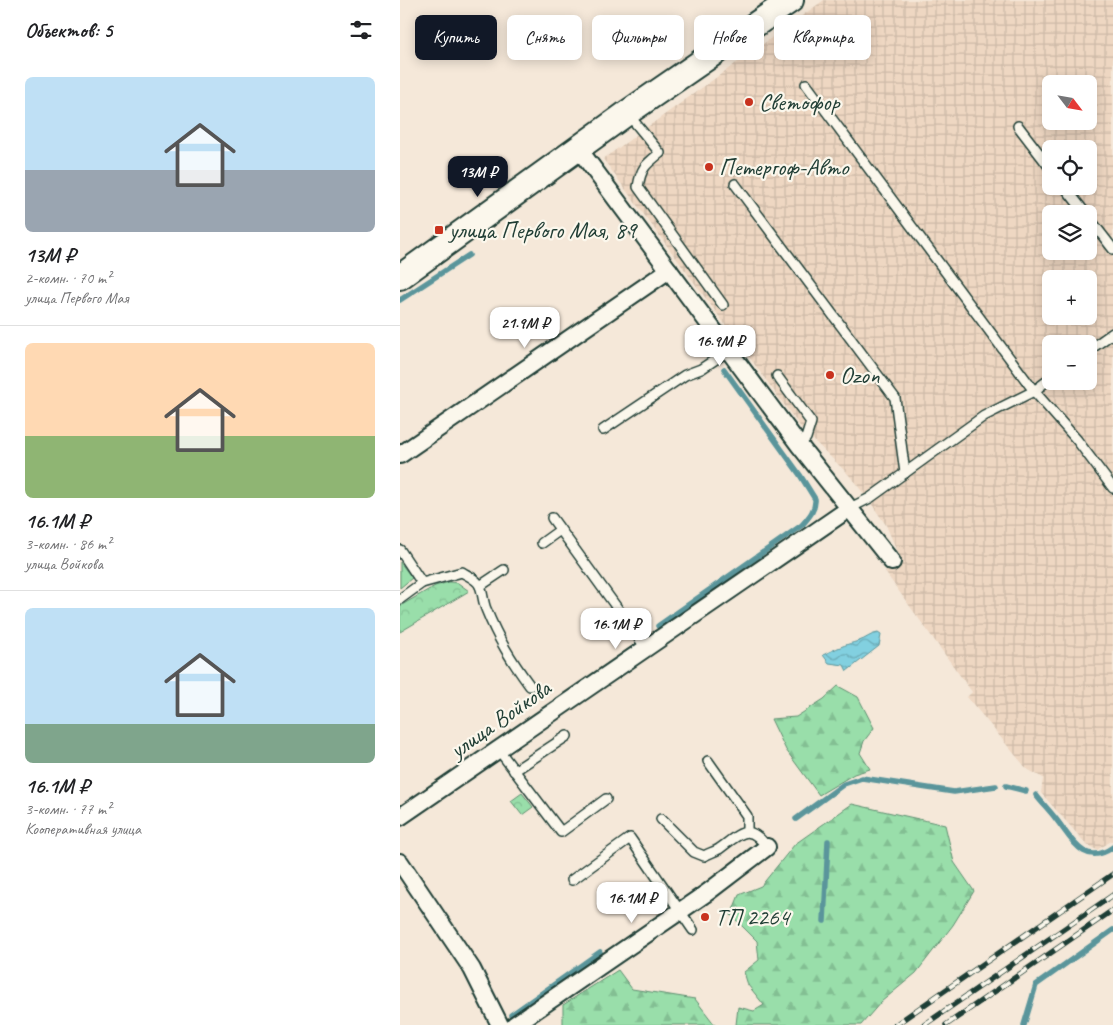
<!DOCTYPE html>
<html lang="ru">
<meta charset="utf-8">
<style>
:root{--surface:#fff;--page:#f6f6f6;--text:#202124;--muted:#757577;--line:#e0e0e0;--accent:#111827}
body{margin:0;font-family:Caveat,sans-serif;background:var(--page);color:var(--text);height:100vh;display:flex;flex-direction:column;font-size:19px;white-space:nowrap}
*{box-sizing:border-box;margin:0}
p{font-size:16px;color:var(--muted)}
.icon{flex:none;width:28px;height:28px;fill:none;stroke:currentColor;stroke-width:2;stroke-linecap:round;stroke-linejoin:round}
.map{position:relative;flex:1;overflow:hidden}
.side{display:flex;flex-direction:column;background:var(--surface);width:400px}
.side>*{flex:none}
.banner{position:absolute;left:15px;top:15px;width:475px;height:45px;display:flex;gap:10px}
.needle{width:32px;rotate:121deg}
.tools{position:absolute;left:642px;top:75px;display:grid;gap:10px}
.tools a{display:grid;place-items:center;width:55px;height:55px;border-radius:8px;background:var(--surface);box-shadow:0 2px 12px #0003;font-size:25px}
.price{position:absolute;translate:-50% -42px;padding:0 11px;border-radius:10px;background:#fff;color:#222;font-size:16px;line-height:32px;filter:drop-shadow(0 1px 2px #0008)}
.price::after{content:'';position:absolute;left:50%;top:30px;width:15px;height:11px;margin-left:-8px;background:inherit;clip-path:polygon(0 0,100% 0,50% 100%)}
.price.current{background:var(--accent);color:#fff}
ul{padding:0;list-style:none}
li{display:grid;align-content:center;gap:10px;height:265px;padding:0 25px}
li+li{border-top:1px solid var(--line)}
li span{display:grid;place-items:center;height:155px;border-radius:8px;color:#555}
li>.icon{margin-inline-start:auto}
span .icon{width:90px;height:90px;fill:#fffc;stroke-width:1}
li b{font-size:21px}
h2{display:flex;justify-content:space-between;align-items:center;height:60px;padding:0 25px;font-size:21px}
.tag{padding:0 18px;border-radius:8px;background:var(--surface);box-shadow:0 2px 12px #0003;font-size:18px;line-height:45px}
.tag.current{background:var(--accent);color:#fff}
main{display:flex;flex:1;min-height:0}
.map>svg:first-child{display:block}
</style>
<main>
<section class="side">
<h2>Объектов: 5<svg class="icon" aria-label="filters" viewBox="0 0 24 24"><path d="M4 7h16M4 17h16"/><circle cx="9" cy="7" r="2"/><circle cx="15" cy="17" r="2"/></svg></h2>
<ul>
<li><span style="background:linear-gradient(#bfe0f5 60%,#9aa5b1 0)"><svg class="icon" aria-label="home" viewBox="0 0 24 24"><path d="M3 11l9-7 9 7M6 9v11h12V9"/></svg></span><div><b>13M ₽</b><p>2-комн. · 70 m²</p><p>улица Первого Мая</p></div></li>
<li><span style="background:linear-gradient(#ffd9b3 60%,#8fb573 0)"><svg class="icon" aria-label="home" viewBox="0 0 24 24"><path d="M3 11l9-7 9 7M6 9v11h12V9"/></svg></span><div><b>16.1M ₽</b><p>3-комн. · 86 m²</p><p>улица Войкова</p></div></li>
<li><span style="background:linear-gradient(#bfe0f5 75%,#7fa58c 0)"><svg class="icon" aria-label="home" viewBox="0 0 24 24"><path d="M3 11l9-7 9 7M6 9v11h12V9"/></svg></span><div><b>16.1M ₽</b><p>3-комн. · 77 m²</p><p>Кооперативная улица</p></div></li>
</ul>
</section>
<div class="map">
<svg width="713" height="1025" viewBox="0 0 713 1025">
<defs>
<pattern id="industrial-grid" width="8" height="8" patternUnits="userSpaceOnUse" patternTransform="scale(1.25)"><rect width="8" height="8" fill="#eed7c2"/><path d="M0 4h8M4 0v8" fill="none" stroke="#ccb9a7"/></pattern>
<pattern id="forest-firs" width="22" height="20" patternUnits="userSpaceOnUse" patternTransform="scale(1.25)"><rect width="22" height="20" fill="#99deaa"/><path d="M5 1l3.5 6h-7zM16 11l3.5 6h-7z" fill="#83bf93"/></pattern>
<pattern id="park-crowns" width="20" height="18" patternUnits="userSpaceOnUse" patternTransform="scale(1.25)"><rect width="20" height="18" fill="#99deaa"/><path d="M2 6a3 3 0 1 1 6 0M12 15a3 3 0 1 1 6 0" fill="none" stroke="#83bf93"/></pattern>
<pattern id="water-waves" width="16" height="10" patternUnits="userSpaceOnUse" patternTransform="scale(1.25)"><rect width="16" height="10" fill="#82d0e0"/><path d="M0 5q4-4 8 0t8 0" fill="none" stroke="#6aaab6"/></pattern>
</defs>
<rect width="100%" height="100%" fill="#f5e8d9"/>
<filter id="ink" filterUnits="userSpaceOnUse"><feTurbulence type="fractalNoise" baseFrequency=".02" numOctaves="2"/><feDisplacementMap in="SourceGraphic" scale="10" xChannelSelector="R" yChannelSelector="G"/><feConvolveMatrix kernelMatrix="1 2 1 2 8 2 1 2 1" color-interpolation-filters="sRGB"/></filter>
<g filter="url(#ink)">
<path fill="url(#industrial-grid)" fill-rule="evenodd" d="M 424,0 L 713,0 L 713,840 L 697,850 L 687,845 L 641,793 L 643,778 L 627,769 L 567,697 L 572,692 L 485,572 L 501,561 L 486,525 L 468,499 L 449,475 L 402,429 L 203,159 ZM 651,84 L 689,84 L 689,121 L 651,121 ZM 651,149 L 689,149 L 689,186 L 651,186 ZM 651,214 L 689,214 L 689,251 L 651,251 ZM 651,279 L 689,279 L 689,316 L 651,316 ZM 651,344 L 689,344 L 689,381 L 651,381 Z"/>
<g fill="url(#forest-firs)" stroke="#5c8e6f">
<path d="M 438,686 L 458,697 L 474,728 L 464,741 L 460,753 L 470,769 L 454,774 L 419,795 L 386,750 L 371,719 L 396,717 L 424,699 Z"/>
<path d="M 452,804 L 545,825 L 554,862 L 574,891 L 553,925 L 516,973 L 481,1002 L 461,1025 L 336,1025 L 338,1007 L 354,1011 L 364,1005 L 348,985 L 344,972 L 359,960 L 357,941 L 331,915 L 339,895 L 361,886 L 395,844 Z"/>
<path d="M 218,970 L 232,989 L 295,999 L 315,1025 L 163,1025 L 163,1005 Z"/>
</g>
<g fill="url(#park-crowns)" stroke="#5c8e6f">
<path d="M 49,582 L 58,583 L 69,591 L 0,632 L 0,606 L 35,586 Z"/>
<path d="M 122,793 L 133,807 L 122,815 L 111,801 Z"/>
</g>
<path fill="#99deaa" stroke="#5c8e6f" d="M 0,562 L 12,578 L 0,588 Z"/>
<path fill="url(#water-waves)" stroke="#5a959b" d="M 478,633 L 481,635 L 479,646 L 447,671 L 444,665 L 429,663 L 423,655 C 437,648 444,645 459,641 C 466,639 470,634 478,633 Z"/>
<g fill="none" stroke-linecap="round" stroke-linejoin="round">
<g stroke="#5a959b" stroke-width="5.5">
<path d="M 0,300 L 69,255"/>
<path d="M 258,626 L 402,525 C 408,518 416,510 415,499 L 400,475 L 324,369"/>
<path d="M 606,786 L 626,791"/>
<path d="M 636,795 C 642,803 650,811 656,819 C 671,838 684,868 713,847"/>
<path d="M 396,819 L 444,784 L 462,778 L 554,792 L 596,786"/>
<path d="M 424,921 L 428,841"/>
<path d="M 111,1015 L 200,952"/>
<path d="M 624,1025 L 636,985 L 713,930"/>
</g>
<g stroke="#1f3d34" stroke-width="12">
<g id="lane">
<path d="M 406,84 L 634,391 L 677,440 L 713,488"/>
<path d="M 227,113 L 260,153 C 245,165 241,168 238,187 L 323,305"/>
<path d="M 618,126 L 651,169"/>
<path d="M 335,184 L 495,398 L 505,473"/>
<path d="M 664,186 L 686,214"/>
<path d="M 689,218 L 713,249"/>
<path d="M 689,350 L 713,333"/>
<path d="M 377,376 L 411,422 L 406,438 L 399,445"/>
<path d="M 203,430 L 285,375 L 301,369 L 328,351"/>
<path d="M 450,508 L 470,498 L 584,416 L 634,391 L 651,378"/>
<path d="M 152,518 L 246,648"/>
<path d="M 142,543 L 160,530"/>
<path d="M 0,550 L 22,583"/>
<path d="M 80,586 L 104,570"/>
<path d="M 0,599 L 22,583 L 62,572 C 68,576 77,579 80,586 C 83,593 83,602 86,609 C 98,639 111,660 130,686"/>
<path d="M 98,749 L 161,832 L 206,799"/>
<path d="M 308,761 L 347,816 L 347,831"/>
<path d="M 114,771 L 167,736"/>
<path d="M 261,819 L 294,852 L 304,856 C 309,853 314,852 319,849 C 340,834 348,821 367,847"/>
<path d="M 172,880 L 230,838 L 293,930"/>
</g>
</g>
<g stroke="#1f3d34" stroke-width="20">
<g id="street">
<path d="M 178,148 L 399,445 L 492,562"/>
<path d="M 0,455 L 269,270"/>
<path d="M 0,817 L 450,508"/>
<path d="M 0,862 L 72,969 L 100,1025"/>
<path d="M 114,1025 L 308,892 L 367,847"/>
</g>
</g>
<g stroke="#1f3d34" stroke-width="28">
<path id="secondary" d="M 0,277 L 227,113 L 391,0"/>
</g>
<use href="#lane" stroke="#fbf7ec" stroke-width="9"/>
<use href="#street" stroke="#fbf7ec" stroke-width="16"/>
<use href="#secondary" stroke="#fbf7ec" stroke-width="24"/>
<g stroke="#1f3d34" stroke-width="5.5">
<g id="rail">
<path d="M 495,1025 L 713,874"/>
<path d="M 524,1025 L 713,895"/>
<path d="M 546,1025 L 713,910"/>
</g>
</g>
<use href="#rail" stroke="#fbf7ec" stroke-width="4" stroke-dasharray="11" stroke-linecap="butt"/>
</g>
</g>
<g fill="#c8321e" stroke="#fbf7ec" stroke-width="2">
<circle cx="349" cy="102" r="5"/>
<circle cx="309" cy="167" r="5"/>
<rect x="34" y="225" width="10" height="10" rx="2.5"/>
<circle cx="430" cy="375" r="5"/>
<circle cx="305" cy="917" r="5"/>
</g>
<g text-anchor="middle" stroke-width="4.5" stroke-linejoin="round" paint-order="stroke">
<g font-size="24" fill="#1f3d34" stroke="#fbf7ec" text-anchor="start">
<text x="359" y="110">Светофор</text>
<text x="319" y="175">Петергоф-Авто</text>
<text x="49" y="238">улица Первого Мая, 89</text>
<text x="440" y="383">Ozon</text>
<text x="315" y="925">ТП 2264</text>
</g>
<g font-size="24" fill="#1f3d34" stroke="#fbf7ec">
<text transform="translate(100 719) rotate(-35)" y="8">улица Войкова</text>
</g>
</g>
</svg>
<div class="tools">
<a><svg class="needle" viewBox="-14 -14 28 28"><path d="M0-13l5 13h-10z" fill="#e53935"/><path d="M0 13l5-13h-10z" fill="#757577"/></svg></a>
<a><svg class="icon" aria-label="locate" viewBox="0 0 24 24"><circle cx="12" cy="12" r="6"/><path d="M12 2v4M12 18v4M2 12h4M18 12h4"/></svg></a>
<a><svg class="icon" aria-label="layers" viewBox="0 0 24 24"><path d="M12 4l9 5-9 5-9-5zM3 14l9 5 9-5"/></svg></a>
<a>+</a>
<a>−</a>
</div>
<b class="price current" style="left:78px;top:198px">13M ₽</b>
<b class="price" style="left:125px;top:349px">21.9M ₽</b>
<b class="price" style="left:320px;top:367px">16.9M ₽</b>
<b class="price" style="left:216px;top:650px">16.1M ₽</b>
<b class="price" style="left:232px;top:924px">16.1M ₽</b>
<div class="banner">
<a class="tag current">Купить</a>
<a class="tag">Снять</a>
<a class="tag">Фильтры</a>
<a class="tag">Новое</a>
<a class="tag">Квартира</a>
</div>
</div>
</main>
